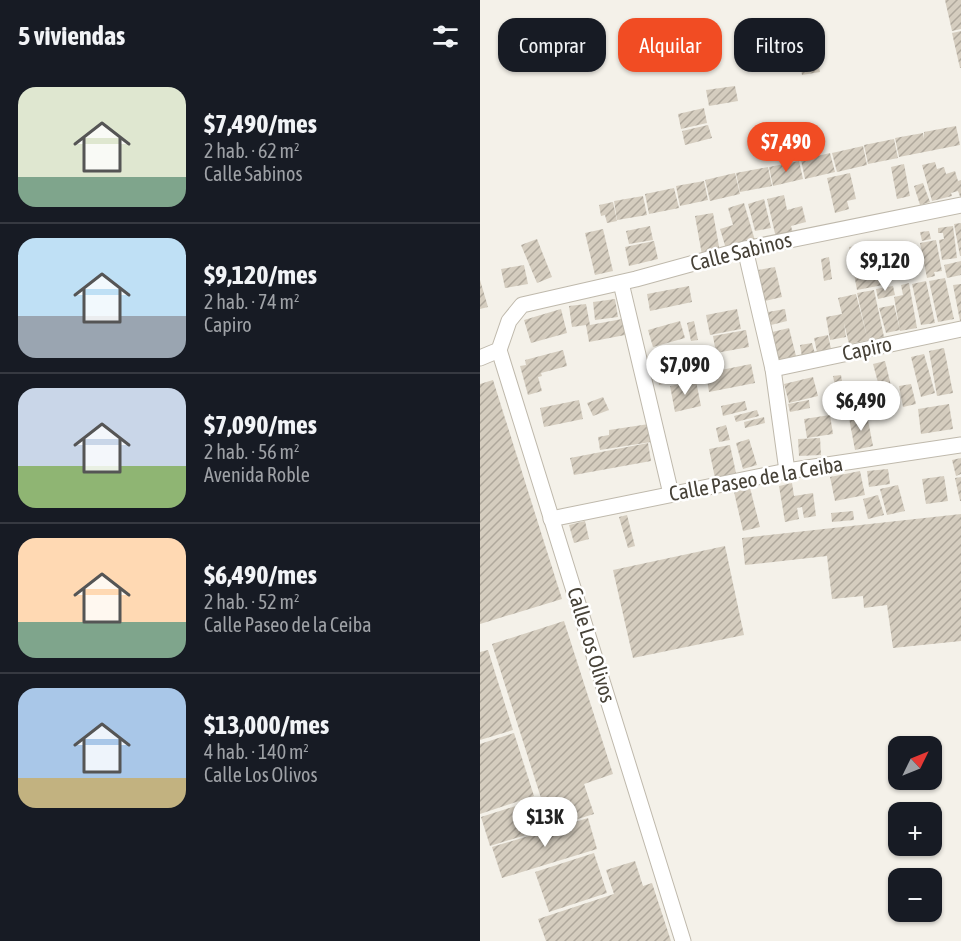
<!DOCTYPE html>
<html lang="es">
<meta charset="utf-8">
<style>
:root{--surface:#171b24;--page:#242831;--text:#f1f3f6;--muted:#9ea1a6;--line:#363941;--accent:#f14c23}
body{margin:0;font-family:"Asap Condensed",sans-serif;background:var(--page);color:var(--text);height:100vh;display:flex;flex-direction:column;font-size:22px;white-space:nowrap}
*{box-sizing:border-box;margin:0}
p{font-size:20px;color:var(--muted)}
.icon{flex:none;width:33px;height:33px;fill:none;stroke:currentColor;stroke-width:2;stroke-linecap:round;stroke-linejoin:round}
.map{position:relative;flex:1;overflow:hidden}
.details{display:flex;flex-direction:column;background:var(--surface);width:480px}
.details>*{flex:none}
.top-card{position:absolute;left:18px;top:18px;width:372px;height:54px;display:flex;gap:12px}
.needle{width:39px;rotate:47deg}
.buttons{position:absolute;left:408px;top:736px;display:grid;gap:12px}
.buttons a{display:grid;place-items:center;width:54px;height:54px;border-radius:12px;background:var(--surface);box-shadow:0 2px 4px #0004;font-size:30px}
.price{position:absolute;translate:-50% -51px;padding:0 14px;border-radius:21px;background:#fff;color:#222;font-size:20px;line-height:39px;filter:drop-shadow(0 2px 3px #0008)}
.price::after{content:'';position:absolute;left:50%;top:36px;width:18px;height:14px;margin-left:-9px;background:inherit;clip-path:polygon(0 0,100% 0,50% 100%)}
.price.on{background:var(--accent);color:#fff}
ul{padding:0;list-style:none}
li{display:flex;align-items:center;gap:18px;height:150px;padding:0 18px}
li+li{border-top:2px solid var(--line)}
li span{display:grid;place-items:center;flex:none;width:168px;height:120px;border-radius:18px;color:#555}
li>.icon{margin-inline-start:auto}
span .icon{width:72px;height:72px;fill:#fffc;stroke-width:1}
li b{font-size:26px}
h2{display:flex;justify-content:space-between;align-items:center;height:72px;padding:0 18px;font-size:26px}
.pill{padding:0 21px;border-radius:18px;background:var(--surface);box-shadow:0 2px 4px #0004;font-size:21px;line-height:54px}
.pill.on{background:var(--accent);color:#fff}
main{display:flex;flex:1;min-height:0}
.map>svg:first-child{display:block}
</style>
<main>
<section class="details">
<h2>5 viviendas<svg class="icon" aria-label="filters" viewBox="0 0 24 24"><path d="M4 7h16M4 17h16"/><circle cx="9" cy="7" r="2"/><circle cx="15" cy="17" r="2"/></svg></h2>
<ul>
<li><span style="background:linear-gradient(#dfe7d0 75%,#7fa58c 0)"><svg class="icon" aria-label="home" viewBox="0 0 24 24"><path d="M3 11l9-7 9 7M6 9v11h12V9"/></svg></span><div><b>$7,490/mes</b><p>2 hab. · 62 m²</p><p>Calle Sabinos</p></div></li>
<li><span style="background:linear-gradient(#bfe0f5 65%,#9aa5b1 0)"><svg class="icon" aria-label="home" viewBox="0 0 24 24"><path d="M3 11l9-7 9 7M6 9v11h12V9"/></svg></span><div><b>$9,120/mes</b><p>2 hab. · 74 m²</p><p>Capiro</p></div></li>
<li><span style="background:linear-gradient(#c9d6e8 65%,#8fb573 0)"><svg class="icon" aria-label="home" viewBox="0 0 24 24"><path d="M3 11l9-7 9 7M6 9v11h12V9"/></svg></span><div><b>$7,090/mes</b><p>2 hab. · 56 m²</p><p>Avenida Roble</p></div></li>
<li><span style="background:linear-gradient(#ffd9b3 70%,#7fa58c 0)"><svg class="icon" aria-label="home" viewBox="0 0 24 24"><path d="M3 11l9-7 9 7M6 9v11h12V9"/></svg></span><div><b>$6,490/mes</b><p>2 hab. · 52 m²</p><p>Calle Paseo de la Ceiba</p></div></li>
<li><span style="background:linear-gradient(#a9c7e8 75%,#c2b280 0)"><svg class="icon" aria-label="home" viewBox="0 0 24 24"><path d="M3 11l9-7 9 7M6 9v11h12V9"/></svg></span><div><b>$13,000/mes</b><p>4 hab. · 140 m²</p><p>Calle Los Olivos</p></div></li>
</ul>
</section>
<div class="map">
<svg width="481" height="941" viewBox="0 0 481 941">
<defs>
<pattern id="building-hatch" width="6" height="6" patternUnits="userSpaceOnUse" patternTransform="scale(1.5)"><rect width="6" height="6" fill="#d5cdbf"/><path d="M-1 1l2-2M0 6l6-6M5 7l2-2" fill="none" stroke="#afa89c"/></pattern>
</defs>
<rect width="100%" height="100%" fill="#f4f1e9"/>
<g fill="url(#building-hatch)">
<path d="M 465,0 L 481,0 L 481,29 L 472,31 Z"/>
<path d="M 481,31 L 481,68 L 480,68 L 472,33 Z"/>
<path d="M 338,61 L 340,72 L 322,75 L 320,64 Z"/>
<path d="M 255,86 L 258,101 L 229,106 L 226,90 Z"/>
<path d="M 224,108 L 227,123 L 201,129 L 198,114 Z"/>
<path d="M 228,125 L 232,138 L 205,145 L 202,131 Z"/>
<path d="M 476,126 L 480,145 L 419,157 L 415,138 L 443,133 L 444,139 L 444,132 Z"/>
<path d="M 414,139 L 418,158 L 388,164 L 384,145 Z"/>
<path d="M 383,146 L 387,165 L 357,172 L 352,153 Z"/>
<path d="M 350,153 L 355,172 L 325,179 L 321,160 Z"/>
<path d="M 319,161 L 323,179 L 293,186 L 289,167 Z"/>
<path d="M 455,162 L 457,169 L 464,167 L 466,174 L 475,171 L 478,181 L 481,180 L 481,199 L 478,191 L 471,193 L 472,196 L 452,201 L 442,165 Z"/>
<path d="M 424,164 L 430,196 L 417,199 L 411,167 Z"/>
<path d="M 288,167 L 292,186 L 260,192 L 256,173 Z"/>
<path d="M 255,173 L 260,194 L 230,201 L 225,180 Z"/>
<path d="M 370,173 L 376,199 L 367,201 L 369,209 L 355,213 L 347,178 Z"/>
<path d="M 224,181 L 228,200 L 200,206 L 196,186 Z"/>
<path d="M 443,183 L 450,202 L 440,205 L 434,186 Z"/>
<path d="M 194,188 L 199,208 L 169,214 L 165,194 Z"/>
<path d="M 304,195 L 307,210 L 322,206 L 326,222 L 311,226 L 313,234 L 296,238 L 287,199 Z"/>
<path d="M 163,196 L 167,215 L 137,220 L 134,201 Z"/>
<path d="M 284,199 L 291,228 L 275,231 L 268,204 Z"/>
<path d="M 133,202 L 137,221 L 127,223 L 125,215 L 121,216 L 119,205 Z"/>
<path d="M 264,203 L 276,244 L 247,252 L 240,229 L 253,225 L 248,208 Z"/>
<path d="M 233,213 L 240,252 L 222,255 L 215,216 Z"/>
<path d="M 481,223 L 481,256 L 480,256 L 474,224 Z"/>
<path d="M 170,226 L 173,240 L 149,244 L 146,231 Z"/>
<path d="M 473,226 L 477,258 L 462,260 L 459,240 L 464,239 L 463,233 L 458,233 L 458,228 Z"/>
<path d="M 123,229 L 133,271 L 115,275 L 105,233 Z"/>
<path d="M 449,231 L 451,239 L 442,241 L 440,232 Z"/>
<path d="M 57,239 L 72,277 L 57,283 L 41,245 Z"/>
<path d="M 456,240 L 462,271 L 454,272 L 455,276 L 447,278 L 440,243 Z"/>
<path d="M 174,241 L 178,259 L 149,266 L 145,247 Z"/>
<path d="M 400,242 L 408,284 L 377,290 L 369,247 Z"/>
<path d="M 349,257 L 352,279 L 344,281 L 341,259 Z"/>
<path d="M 481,261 L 481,275 L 467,278 L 464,265 Z"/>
<path d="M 44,265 L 48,284 L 25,288 L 21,269 Z"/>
<path d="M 295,267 L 302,297 L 285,301 L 278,270 Z"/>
<path d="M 465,278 L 474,319 L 458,322 L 449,281 Z"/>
<path d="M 0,280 L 8,307 L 0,309 Z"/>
<path d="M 446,281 L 455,323 L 441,325 L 432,284 Z"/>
<path d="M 429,283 L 437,328 L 420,331 L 414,297 L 423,295 L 421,285 Z"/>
<path d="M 481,284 L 481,321 L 480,321 L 473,285 Z"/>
<path d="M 209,286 L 212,302 L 170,311 L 167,294 Z"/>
<path d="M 413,286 L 415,295 L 398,299 L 396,289 Z"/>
<path d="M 394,290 L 404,337 L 369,344 L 364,323 L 366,337 L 350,340 L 346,317 L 362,314 L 358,298 L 376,294 L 387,337 L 377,293 Z"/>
<path d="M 135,299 L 138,317 L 115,320 L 113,302 Z"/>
<path d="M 106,304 L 110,325 L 142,319 L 145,335 L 109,342 L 106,325 L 92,327 L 89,306 Z"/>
<path d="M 414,305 L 420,330 L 406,333 L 399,308 Z"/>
<path d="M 81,309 L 87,333 L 51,343 L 44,320 Z"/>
<path d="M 257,309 L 261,329 L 230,335 L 226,315 Z"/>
<path d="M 305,309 L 307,321 L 291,325 L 288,312 Z"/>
<path d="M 200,321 L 205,338 L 173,347 L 168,330 Z"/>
<path d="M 214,321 L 218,340 L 211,341 L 207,323 Z"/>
<path d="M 309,328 L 316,356 L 295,361 L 288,333 Z"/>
<path d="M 266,330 L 269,347 L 236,353 L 233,336 Z"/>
<path d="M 348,335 L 351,349 L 337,352 L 334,338 Z"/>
<path d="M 332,343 L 335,354 L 322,357 L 320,345 Z"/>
<path d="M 464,348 L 473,393 L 457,396 L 449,351 Z"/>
<path d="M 83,350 L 87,366 L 61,373 L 62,376 L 58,377 L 62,391 L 48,395 L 40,366 L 46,365 L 45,360 Z"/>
<path d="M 444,354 L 455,393 L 441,397 L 431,357 Z"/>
<path d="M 405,361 L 414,398 L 404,400 L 406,409 L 384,413 L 381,394 L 400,390 L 393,364 Z"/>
<path d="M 195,362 L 199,380 L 179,385 L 175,366 Z"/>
<path d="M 271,364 L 275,383 L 229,392 L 226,373 Z"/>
<path d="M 361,375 L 364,394 L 373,392 L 375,401 L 381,400 L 382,414 L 365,416 L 365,410 L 360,411 L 353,376 Z"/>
<path d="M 333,377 L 338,396 L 309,403 L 304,384 Z"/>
<path d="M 13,380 L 82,599 L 0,624 L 0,384 Z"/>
<path d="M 216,381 L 221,406 L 195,412 L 190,386 Z"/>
<path d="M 431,384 L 436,404 L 423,407 L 419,386 Z"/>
<path d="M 123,397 L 129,410 L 113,416 L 107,403 Z"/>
<path d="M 99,400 L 103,419 L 64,427 L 60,408 Z"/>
<path d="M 329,400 L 330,408 L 310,412 L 308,404 Z"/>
<path d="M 265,401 L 267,410 L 243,416 L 241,406 Z"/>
<path d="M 469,404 L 473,429 L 441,434 L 438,409 Z"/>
<path d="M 277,410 L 279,416 L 256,422 L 254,416 Z"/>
<path d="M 350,415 L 353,434 L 327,438 L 324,419 Z"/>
<path d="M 387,415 L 393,446 L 375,450 L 369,418 Z"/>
<path d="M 284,417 L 285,423 L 265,428 L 264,422 Z"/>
<path d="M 169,424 L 171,442 L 120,450 L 118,437 L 129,435 L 129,430 Z"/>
<path d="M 246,425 L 250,440 L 239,442 L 236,428 Z"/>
<path d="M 340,438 L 341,455 L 319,456 L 318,439 Z"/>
<path d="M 269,439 L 277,465 L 263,469 L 256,443 Z"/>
<path d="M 168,443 L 171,461 L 94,475 L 90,458 Z"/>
<path d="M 250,445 L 256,473 L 235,478 L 229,449 Z"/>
<path d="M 481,458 L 481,474 L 476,476 L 472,460 Z"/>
<path d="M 408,469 L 410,484 L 389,487 L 387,471 Z"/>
<path d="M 380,471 L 385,495 L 355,501 L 350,477 Z"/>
<path d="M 464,476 L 468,501 L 446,504 L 442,479 Z"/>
<path d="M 481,477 L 481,501 L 480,501 L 475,478 Z"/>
<path d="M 312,483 L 314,496 L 333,493 L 336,516 L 324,518 L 322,507 L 317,508 L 319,519 L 305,522 L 299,486 Z"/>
<path d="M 418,485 L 425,511 L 407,515 L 400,489 Z"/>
<path d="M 270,488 L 280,527 L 263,531 L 254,492 Z"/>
<path d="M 398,495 L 404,515 L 388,519 L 383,499 Z"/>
<path d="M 373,511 L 374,520 L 352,522 L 351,513 Z"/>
<path d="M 481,514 L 481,641 L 413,648 L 407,605 L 384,608 L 383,596 L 352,599 L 347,556 L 265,565 L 262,538 Z"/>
<path d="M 147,515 L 155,546 L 148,548 L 139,517 Z"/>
<path d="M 105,521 L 109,539 L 94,543 L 89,525 Z"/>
<path d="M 245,546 L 264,635 L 153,658 L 133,570 Z"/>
<path d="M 84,621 L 133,774 L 104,784 L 114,814 L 10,846 L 1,817 L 61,798 L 12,644 Z"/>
<path d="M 8,650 L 33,730 L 0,740 L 0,652 Z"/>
<path d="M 34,733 L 54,796 L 0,814 L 0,744 Z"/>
<path d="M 108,818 L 117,849 L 22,878 L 12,847 Z"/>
<path d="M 114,853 L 127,893 L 69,912 L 55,872 Z"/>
<path d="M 155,861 L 163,886 L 172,883 L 191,941 L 66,941 L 58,919 L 134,894 L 126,870 Z"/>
</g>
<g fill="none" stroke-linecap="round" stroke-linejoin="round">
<g stroke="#bfb9ac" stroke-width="17">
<g id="minor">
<path d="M 265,249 L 293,369 L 307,471"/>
<path d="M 141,283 L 191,494"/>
<path d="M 19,350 L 203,941"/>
<path d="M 0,358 L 19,350 L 29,321 L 42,305 L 156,279 L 265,249 L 481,205"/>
<path d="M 293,369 L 481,329"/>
<path d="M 71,519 L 307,471 L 481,445"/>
</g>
</g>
<use href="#minor" stroke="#fff" stroke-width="15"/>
</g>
<g text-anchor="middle" stroke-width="5" stroke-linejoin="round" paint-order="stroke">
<g font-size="21" fill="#474238" stroke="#fff">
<text transform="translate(261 252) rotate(-14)" y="7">Calle Sabinos</text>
<text transform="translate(387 349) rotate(-12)" y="7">Capiro</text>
<text transform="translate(276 479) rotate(-10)" y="7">Calle Paseo de la Ceiba</text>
<text transform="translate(111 645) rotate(73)" y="7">Calle Los Olivos</text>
</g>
</g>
</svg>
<div class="buttons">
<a><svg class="needle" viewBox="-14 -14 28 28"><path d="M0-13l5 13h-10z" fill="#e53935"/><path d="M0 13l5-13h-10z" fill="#9ea1a6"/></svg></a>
<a>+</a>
<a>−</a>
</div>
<b class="price on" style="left:306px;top:173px">$7,490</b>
<b class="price" style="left:405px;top:292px">$9,120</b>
<b class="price" style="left:205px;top:396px">$7,090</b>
<b class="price" style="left:381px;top:432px">$6,490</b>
<b class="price" style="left:65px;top:848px">$13K</b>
<div class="top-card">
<a class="pill">Comprar</a>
<a class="pill on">Alquilar</a>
<a class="pill">Filtros</a>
</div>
</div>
</main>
